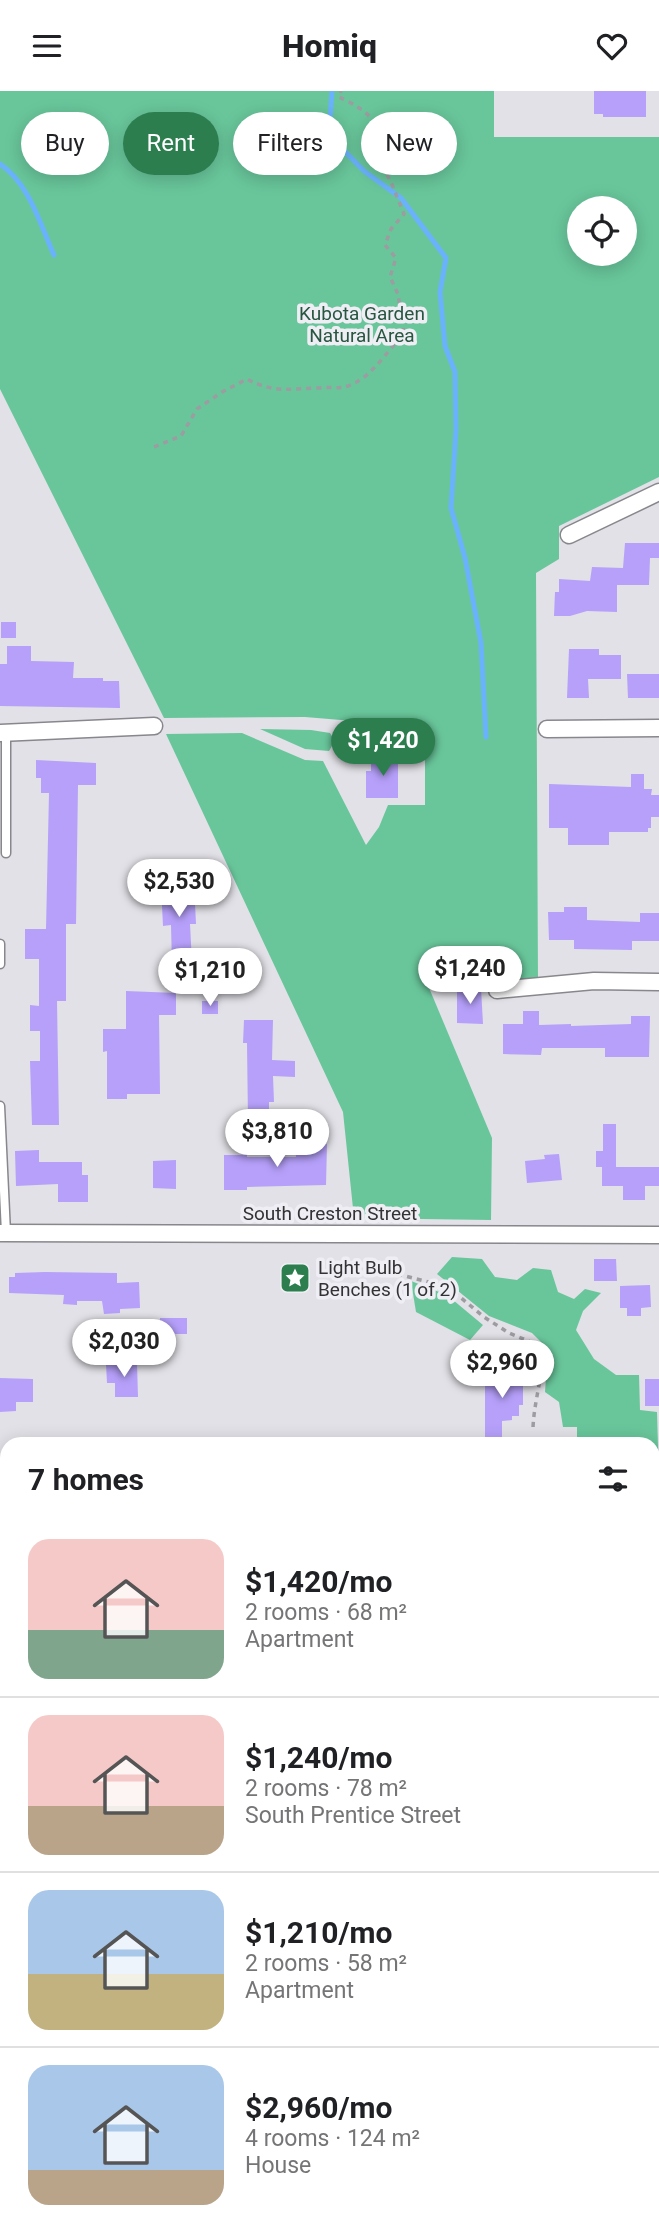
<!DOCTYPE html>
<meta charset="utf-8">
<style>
:root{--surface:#fff;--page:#f2f2f2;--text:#202124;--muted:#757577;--line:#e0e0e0;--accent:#2d7e4f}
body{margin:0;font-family:Roboto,sans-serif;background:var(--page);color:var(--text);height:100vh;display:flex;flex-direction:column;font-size:26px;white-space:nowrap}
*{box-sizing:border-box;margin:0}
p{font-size:23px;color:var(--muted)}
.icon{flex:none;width:38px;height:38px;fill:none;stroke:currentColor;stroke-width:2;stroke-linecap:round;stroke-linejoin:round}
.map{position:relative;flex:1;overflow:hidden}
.details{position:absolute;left:0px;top:1346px;width:660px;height:800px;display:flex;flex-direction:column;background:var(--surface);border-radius:21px 21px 0 0;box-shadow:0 4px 18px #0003}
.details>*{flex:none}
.banner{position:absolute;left:21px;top:21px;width:618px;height:63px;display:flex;gap:14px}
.tools{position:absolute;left:567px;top:105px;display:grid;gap:14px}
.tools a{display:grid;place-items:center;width:70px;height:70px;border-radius:50%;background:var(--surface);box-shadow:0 4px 18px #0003;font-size:35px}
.price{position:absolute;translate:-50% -60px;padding:0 16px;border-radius:24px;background:#fff;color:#222;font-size:23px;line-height:46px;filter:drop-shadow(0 2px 4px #0008)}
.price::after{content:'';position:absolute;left:50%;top:42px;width:21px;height:16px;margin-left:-10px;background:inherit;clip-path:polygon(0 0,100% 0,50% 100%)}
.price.current{background:var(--accent);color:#fff}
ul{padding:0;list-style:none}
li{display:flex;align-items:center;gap:21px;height:175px;padding:0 28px}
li+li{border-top:2px solid var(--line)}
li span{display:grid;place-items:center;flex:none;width:196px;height:140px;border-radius:21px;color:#555}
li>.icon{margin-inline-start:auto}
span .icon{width:84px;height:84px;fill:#fffc;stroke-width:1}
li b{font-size:30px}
h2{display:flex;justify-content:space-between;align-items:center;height:84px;padding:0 28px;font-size:30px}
.pill{padding:0 24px;border-radius:32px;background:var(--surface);box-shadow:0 4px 18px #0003;font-size:24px;line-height:63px}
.pill.current{background:var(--accent);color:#fff}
header{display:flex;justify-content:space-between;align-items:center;height:91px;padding:0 28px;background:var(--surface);font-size:32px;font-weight:800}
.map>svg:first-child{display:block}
</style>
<header><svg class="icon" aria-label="menu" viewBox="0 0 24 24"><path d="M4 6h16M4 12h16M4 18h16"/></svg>Homiq<svg class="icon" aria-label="heart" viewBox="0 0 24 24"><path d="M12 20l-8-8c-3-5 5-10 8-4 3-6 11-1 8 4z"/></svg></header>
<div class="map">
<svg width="659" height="2145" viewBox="0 0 659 2145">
<rect width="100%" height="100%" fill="#e1e1e7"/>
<g fill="#69c69b" fill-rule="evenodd">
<path d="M 0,0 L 494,0 L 494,46 L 659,46 L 659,386 L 559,435 L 559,468 L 536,482 L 538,892 L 427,892 L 492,1047 L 491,1129 L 354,1127 L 343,1021 L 166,643 L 242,642 L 305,669 L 323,670 L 366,754 L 379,736 L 388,714 L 425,714 L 425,655 L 355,655 L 353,630 L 305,626 L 164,627 L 0,298 ZM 579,117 L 625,117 L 625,163 L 579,163 Z"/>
<path d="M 260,638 L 311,639 L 330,642 C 335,649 333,654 329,660 L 305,658 Z"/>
<path d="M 452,1166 L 482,1168 L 495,1186 L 517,1189 L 533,1177 L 551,1179 L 558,1201 L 574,1208 L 585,1198 L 601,1202 L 583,1220 L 576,1239 L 594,1268 L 616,1284 L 639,1284 L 640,1319 L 657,1321 L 659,1390 L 653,1390 L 653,1353 L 577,1353 L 577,1336 L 563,1336 L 559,1311 L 545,1301 L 548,1258 L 532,1242 L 489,1225 L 437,1183 Z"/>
<path d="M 411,1190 L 447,1204 L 483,1234 L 470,1249 L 416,1221 Z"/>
<path d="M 653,1418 L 659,1418 L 659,1690 L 653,1685 Z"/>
</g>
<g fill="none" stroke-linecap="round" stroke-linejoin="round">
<g stroke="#6bb2fc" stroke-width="5">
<path d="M 332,0 L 329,44 L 364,80 L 401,107 L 446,167 L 440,201 L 445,255 L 455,281 L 456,339 L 451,417 L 465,467 L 481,552 L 486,646"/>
<path d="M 0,73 C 29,92 40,133 54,164"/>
</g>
</g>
<g fill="#b6a0fa">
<path d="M 594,0 L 646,0 L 646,26 L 603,26 L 603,23 L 594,23 Z"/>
<path d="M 625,452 L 659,452 L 659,467 L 650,467 L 649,494 L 617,494 L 617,521 L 587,520 L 570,525 L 554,525 L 555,501 L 559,501 L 559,488 L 590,490 L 592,476 L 623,477 Z"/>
<rect x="1" y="531" width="15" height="16"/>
<path d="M 7,555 L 31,555 L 31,570 L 74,571 L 73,587 L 103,587 L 103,590 L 119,590 L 120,617 L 0,615 L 0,573 L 7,573 Z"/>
<path d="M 569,558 L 599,558 L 599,564 L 621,564 L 621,588 L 588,588 L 589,607 L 567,607 Z"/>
<path d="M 627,583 L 659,583 L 659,607 L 628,607 Z"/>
<path d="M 371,665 L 398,665 L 398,707 L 366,707 L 366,680 L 371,680 Z"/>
<path d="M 36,669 L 96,672 L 96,694 L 78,694 L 76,833 L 66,833 L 66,910 L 57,910 L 59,1034 L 32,1034 L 30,970 L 40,970 L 40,940 L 30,940 L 30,914 L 39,915 L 39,868 L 25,868 L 25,838 L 46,838 L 49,702 L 41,702 L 41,687 L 36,687 Z"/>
<path d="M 631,683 L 644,683 L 644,698 L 652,698 L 651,704 L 659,704 L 659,726 L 651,726 L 651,737 L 648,737 L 648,741 L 609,741 L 609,754 L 568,754 L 568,737 L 549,737 L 549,693 L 631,696 Z"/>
<path d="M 194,792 L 196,833 L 190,833 L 192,872 L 172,873 L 171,834 L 163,835 L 161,794 Z"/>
<path d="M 564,816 L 587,816 L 587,829 L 640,831 L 640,822 L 659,822 L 659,850 L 632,850 L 632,859 L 574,858 L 574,849 L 549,849 L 548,821 L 564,821 Z"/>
<path d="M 457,897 L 481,897 L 483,933 L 457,932 Z"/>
<path d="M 126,900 L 176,902 L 176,924 L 159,924 L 160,1003 L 127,1003 L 127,1008 L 107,1008 L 107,960 L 103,961 L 103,938 L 126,938 Z"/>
<rect x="202" y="910" width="16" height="13"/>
<path d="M 523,920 L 539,920 L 539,934 L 571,933 L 571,935 L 631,933 L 631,925 L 650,925 L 649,966 L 605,966 L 605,957 L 542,957 L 541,964 L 503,963 L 503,933 L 523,933 Z"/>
<path d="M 244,929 L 273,929 L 272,969 L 295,970 L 295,986 L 273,985 L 274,1011 L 269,1011 L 269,1030 L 248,1030 L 247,952 L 243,952 Z"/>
<path d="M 603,1033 L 616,1033 L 616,1076 L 659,1076 L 659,1095 L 645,1095 L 645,1109 L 623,1109 L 623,1095 L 602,1095 L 602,1076 L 596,1076 L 596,1060 L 603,1060 Z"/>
<path d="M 295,1053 L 327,1053 L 326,1094 L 247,1096 L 247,1099 L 224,1099 L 224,1064 L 247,1064 L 247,1066 L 296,1066 Z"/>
<path d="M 39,1059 L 39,1071 L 82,1071 L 82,1084 L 88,1084 L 88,1111 L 58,1111 L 58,1093 L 16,1095 L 15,1060 Z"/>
<path d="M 559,1063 L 562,1089 L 527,1092 L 525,1070 L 545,1068 L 544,1064 Z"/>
<path d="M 176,1069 L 176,1098 L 153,1097 L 153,1070 Z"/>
<path d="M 594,1168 L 616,1168 L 617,1190 L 594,1190 Z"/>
<path d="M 45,1181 L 117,1182 L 117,1192 L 139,1191 L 140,1217 L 120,1218 L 120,1222 L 104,1223 L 102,1210 L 77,1210 L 77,1214 L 63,1213 L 64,1204 L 9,1202 L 9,1186 L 15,1186 L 15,1182 Z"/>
<path d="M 650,1194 L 651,1216 L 641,1217 L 641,1225 L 627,1225 L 627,1217 L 620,1217 L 620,1195 Z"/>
<rect x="160" y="1227" width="27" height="16"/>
<path d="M 137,1272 L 138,1306 L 115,1306 L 115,1292 L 107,1292 L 106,1273 Z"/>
<path d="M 523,1276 L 523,1314 L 519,1314 L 519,1325 L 512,1325 L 512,1329 L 502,1330 L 502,1353 L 485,1353 L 485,1277 Z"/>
<path d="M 0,1287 L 33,1288 L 33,1311 L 16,1311 L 16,1320 L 0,1321 Z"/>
<rect x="645" y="1288" width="14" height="27"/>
</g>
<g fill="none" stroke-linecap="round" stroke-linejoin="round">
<g stroke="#87878c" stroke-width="11">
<g id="service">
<path d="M 6,762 L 6,642"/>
<path d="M 0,873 L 0,853"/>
<path d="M 0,1015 L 6,1142"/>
<path d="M 653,1978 L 659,1968"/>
<path d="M 653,2074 L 656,2095"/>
<path d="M 485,2138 L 485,2145"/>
</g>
</g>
<g stroke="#87878c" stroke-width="19">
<g id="minor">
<path d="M 569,444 L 659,401"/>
<path d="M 547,638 L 659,637"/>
<path d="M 0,642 L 154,635"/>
<path d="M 497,899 L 594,890 L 659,891"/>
<path d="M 0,1142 L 659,1144"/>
<path d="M 0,1754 L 7,1754"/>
<path d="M 653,1762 L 659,1762"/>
<path d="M 0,2087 L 7,2087"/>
<path d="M 653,2095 L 659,2095"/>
<path d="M 265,2145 L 265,2138"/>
</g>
</g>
<g stroke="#87878c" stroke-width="24">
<g id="tertiary">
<path d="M 0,1405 L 7,1405"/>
<path d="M 653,1408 L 659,1408"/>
</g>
</g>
<g stroke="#9c9ca1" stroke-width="3.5" stroke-dasharray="5 5" stroke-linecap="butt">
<path d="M 154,356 L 181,345 L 197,318 L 222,301 L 247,288 C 273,302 289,298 316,297 C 339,295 342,301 363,287 C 375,278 393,255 404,242 L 398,203 L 390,186 L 396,167 L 385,154 L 391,138 L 404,123 L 391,91 L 375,62 C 376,57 380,50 379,45 C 378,25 354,13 339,6 L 341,0"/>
<path d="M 378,1178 L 448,1196 L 484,1226 L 509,1242 L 538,1254 L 543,1259 C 543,1285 534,1310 533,1337"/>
<path d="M 653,1434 L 659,1433"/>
<path d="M 0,1449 L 7,1450"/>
</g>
<use href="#service" stroke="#fff" stroke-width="8"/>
<use href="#minor" stroke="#fff" stroke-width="16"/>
<use href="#tertiary" stroke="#fff" stroke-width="21"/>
</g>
<defs>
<g id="sight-square" transform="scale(1.575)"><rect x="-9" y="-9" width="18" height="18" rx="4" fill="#2d7e4f" stroke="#eeeef4"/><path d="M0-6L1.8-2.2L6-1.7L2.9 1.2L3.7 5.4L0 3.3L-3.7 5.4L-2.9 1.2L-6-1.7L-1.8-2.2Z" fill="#fff"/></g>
</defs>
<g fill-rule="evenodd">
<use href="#sight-square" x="295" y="1187"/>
</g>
<g text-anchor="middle" stroke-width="7" stroke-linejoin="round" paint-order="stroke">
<g font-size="19" fill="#285741" stroke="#eeeef4">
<text x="362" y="229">Kubota Garden<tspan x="362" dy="22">Natural Area</tspan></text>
</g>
<g font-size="19" fill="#333335" stroke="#eeeef4">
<text x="330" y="1129">South Creston Street</text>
</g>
<g font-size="19" fill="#333335" stroke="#eeeef4" text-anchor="start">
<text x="318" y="1183">Light Bulb<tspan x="318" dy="22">Benches (1 of 2)</tspan></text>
</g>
</g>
</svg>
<div class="tools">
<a><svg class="icon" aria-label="locate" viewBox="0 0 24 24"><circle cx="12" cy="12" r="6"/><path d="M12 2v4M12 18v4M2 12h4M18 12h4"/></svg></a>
</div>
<b class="price current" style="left:383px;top:687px">$1,420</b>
<b class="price" style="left:179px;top:828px">$2,530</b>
<b class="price" style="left:470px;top:915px">$1,240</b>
<b class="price" style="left:210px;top:917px">$1,210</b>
<b class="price" style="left:277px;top:1078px">$3,810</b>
<b class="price" style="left:124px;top:1288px">$2,030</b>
<b class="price" style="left:502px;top:1309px">$2,960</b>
<div class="banner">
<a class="pill">Buy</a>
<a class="pill current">Rent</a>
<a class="pill">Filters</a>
<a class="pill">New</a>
</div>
<section class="details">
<h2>7 homes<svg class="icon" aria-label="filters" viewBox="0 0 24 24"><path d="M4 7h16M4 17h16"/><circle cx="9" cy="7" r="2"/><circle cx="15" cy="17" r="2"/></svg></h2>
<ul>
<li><span style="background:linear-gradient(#f6c9c9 65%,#7fa58c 0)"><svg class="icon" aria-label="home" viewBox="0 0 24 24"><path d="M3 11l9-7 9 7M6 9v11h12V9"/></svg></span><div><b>$1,420/mo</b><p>2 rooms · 68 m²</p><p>Apartment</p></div></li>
<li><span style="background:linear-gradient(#f6c9c9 65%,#b9a48a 0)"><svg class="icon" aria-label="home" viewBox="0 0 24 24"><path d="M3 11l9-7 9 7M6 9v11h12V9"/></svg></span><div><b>$1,240/mo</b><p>2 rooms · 78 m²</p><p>South Prentice Street</p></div></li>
<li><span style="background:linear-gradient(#a9c7e8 60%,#c2b280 0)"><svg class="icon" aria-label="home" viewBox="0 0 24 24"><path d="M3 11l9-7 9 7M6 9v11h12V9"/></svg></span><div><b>$1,210/mo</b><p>2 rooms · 58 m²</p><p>Apartment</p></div></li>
<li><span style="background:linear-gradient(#a9c7e8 75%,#b9a48a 0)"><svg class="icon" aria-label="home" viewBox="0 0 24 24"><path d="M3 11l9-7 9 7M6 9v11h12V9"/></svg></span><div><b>$2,960/mo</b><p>4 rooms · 124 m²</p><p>House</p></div></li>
</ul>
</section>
</div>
